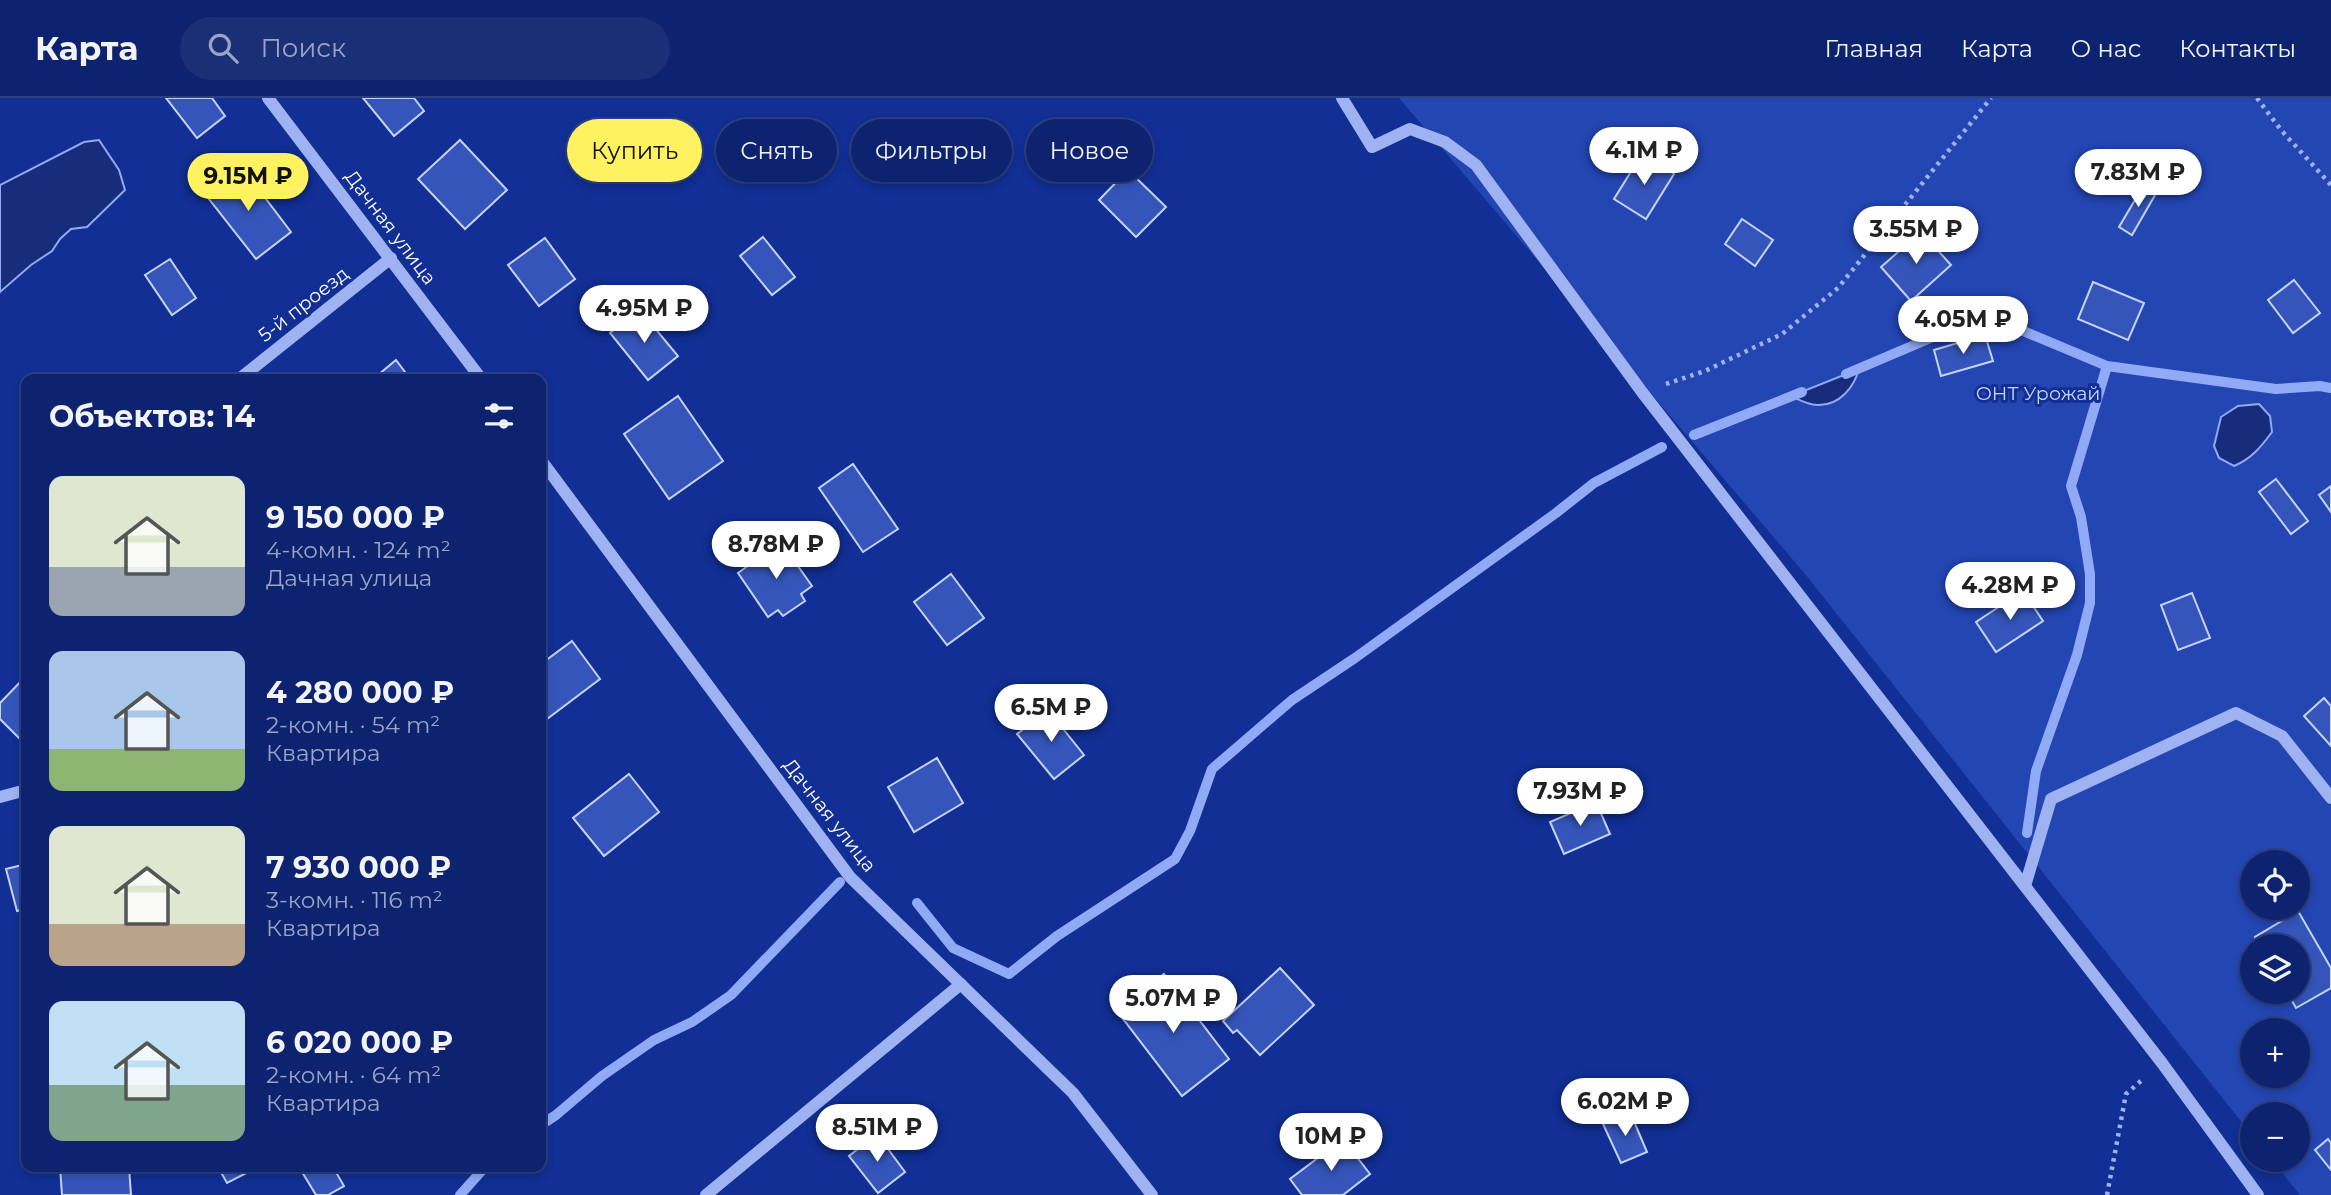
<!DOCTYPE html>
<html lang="ru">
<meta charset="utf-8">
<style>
:root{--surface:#0d236f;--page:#1b2f77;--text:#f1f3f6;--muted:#9aa4c3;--line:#2d4082;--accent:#fff261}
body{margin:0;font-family:Montserrat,sans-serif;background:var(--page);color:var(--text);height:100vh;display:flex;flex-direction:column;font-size:26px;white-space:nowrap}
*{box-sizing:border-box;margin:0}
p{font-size:23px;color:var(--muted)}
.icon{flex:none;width:38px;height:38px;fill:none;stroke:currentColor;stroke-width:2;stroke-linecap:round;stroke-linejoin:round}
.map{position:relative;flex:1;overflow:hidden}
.sheet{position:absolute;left:21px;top:276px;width:525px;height:798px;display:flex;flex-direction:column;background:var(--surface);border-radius:14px;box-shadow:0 4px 10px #0003,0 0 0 2px var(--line)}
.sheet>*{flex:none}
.guide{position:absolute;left:567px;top:21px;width:665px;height:63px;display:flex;gap:14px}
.controls{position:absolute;left:2240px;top:752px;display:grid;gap:14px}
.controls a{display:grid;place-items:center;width:70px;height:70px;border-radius:50%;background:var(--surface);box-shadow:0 4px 10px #0003,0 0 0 2px var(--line);font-size:35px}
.price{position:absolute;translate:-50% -60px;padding:0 16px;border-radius:24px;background:#fff;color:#222;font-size:23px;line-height:46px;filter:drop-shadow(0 2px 4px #0008)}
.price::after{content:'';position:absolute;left:50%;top:42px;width:21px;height:16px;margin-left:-10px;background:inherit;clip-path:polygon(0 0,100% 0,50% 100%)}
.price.current{background:var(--accent);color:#111}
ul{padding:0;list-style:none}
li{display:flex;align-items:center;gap:21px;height:175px;padding:0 28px}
li span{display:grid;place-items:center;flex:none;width:196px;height:140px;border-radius:14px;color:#555}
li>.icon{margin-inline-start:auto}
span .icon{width:84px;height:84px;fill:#fffc;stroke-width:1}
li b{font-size:30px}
h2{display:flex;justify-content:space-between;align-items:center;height:84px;padding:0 28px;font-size:30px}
.chip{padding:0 24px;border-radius:32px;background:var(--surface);box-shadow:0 4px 10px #0003,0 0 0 2px var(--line);font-size:24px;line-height:63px}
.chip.current{background:var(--accent);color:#111}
header{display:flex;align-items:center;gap:42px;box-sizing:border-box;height:98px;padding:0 35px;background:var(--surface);border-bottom:2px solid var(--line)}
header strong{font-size:33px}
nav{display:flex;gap:38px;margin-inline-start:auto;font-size:24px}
.search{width:490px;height:63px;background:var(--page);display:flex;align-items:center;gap:18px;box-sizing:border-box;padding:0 24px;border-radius:38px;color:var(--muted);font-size:26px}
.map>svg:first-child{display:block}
</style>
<header>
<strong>Карта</strong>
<div class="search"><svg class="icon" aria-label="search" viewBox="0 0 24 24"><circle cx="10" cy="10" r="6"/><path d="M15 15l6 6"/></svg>Поиск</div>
<nav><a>Главная</a><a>Карта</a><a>О нас</a><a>Контакты</a></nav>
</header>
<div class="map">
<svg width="2331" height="1097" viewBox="0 0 2331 1097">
<rect width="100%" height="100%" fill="#112f94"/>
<path fill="#2346b3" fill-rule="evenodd" d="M 1399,0 L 2331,0 L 2331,1097 L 2300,1097 L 2272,1062 L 2298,1062 L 2298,1017 L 2252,1017 L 2252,1037 L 1805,476 ZM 2252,765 L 2298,765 L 2298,810 L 2252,810 ZM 2252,849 L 2298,849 L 2298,894 L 2252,894 ZM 2252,933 L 2298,933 L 2298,978 L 2252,978 Z"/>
<g fill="#172d7b" stroke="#90aaf6" stroke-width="2">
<path d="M 99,42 L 119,72 L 125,92 L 87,129 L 71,131 L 60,141 L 52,153 L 31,167 L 0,194 L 0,87 L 84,44 Z"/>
<path d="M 1859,271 C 1854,289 1840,307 1819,307 C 1810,308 1799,302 1791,298 Z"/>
<path d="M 2259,306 L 2270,318 L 2272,334 C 2261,349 2251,361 2234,368 L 2219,360 L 2214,348 L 2221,319 L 2238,308 Z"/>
</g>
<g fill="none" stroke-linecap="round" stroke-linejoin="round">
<g stroke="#90aaf6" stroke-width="10">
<path d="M 1846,276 L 1966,225 L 1983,220 L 1992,220 L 2107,268 L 2276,291 L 2320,288 L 2331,290"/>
<path d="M 1694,337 L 1802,294"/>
<path d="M 2027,735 L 2036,673 L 2077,557 L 2090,505 L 2090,476 L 2081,419 L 2071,388 L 2107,268"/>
<path d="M 917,805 L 953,850 L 1009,876 L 1057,838 L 1175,761 L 1190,733 L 1212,671 L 1292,602 L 1355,560 L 1556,415 L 1594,385 L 1662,349"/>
<path d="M 541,1027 L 556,1017 L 602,978 L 654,942 L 692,924 L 731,897 L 840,784"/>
<path d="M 460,1097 L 485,1069"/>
</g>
</g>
<g fill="#3555bb" stroke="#c6d4fd" stroke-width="2">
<path d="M 166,0 L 212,0 L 225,18 L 197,40 Z"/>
<path d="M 363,0 L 414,0 L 424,13 L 394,38 Z"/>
<path d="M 460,42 L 507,92 L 465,131 L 418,81 Z"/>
<path d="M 1642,56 L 1674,76 L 1646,121 L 1614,101 Z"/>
<path d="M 241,68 L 291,134 L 256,161 L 205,96 Z"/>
<path d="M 1128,72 L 1166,109 L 1136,139 L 1099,102 Z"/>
<path d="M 2145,85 L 2158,92 L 2132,137 L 2119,129 Z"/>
<path d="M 1742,121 L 1773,142 L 1755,168 L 1725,146 Z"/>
<path d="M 1921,134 L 1951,167 L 1911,203 L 1881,169 Z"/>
<path d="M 763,139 L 795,179 L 772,197 L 740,158 Z"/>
<path d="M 545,140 L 575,181 L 539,208 L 508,167 Z"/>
<path d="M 170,161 L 196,200 L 172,217 L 145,177 Z"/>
<path d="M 2294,182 L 2320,215 L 2293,235 L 2268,202 Z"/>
<path d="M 2093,184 L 2144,205 L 2128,242 L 2078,221 Z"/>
<path d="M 639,211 L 678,258 L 648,282 L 610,235 Z"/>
<path d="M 1985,237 L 1993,263 L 1941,278 L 1934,252 Z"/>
<path d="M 396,262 L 411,282 L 372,282 Z"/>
<path d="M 678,298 L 723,363 L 669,401 L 624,336 Z"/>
<path d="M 853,366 L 898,431 L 863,454 L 819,390 Z"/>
<path d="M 2276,381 L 2308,423 L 2291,436 L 2259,394 Z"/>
<path d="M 2331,388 L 2331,414 L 2319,397 Z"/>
<path d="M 781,444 L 812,488 L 801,496 L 805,503 L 783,518 L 778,512 L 768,519 L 738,475 Z"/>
<path d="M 951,476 L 984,520 L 947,547 L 914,504 Z"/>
<path d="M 2023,493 L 2043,523 L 1996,554 L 1976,524 Z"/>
<path d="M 2192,495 L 2210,540 L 2178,552 L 2161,507 Z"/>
<path d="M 572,543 L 600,581 L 547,621 L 541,612 L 541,566 Z"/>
<path d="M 26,578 L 26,639 L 22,643 L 0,621 L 0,605 Z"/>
<path d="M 2324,600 L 2331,608 L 2331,648 L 2304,618 Z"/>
<path d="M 1048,612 L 1084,657 L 1054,681 L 1017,636 Z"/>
<path d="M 937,660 L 963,705 L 914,734 L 888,689 Z"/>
<path d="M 629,676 L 659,714 L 604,758 L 573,720 Z"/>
<path d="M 1596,704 L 1610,736 L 1564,756 L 1550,724 Z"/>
<path d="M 26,766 L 26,811 L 17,813 L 6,771 Z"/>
<path d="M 2298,813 L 2331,870 L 2331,890 L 2296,910 L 2287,894 L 2298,894 L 2298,849 L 2260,849 L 2255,839 Z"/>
<path d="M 1280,870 L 1314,907 L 1260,957 L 1237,932 L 1233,935 L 1223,923 Z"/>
<path d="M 1164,876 L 1229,961 L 1182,998 L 1117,913 Z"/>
<path d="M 1630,1014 L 1647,1054 L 1621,1065 L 1603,1026 Z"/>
<path d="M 877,1036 L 905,1074 L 878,1095 L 849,1058 Z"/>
<path d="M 1343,1041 L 1370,1076 L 1343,1097 L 1302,1097 L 1290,1081 Z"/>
<path d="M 2328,1041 L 2331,1045 L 2331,1072 L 2315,1052 Z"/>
<path d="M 60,1069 L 129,1069 L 131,1097 L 62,1097 Z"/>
<path d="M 218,1069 L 258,1069 L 227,1085 Z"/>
<path d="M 299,1069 L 333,1069 L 344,1088 L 328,1097 L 316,1097 Z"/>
</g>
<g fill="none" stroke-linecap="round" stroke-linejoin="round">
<g stroke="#9fb3f3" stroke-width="4.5" stroke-dasharray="3.5 5" stroke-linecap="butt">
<path d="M 2257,0 L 2281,32 L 2331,87"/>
<path d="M 1666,286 L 1705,273 L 1782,236 L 1838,190 L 1991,0"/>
<path d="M 2107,1097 L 2126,996 L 2142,982"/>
</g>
<g stroke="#9fb3f3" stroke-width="12">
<path d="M 268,0 L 482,282"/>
<path d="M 1342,0 L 1372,49 L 1410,31 L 1445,44 L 1476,67 L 1642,294 L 2162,965 L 2258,1097"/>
<path d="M 238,282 L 391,160"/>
<path d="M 541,362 L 850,779 L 1073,995 L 1152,1097"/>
<path d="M 0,699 L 26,692"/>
<path d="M 2025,788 L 2051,701 L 2236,615 L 2282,638 L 2331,700"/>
<path d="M 706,1097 L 961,886"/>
</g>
</g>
<g text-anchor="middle" stroke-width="6" stroke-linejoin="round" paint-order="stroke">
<g font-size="19" fill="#fff" stroke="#112f94">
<text transform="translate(391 129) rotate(53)" y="7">Дачная улица</text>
<text transform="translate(303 206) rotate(-38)" y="7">5-й проезд</text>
<text transform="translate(830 717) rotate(52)" y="7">Дачная улица</text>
</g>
<g font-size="19" fill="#c6d4fd" stroke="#112f94">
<text x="2038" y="302">ОНТ Урожай</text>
</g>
</g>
</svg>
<div class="controls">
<a><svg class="icon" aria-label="locate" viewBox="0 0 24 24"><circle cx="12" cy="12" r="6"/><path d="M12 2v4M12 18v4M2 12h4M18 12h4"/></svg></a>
<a><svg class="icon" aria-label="layers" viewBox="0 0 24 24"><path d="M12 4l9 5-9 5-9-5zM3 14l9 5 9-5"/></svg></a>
<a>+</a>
<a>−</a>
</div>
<b class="price" style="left:1644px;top:89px">4.1M ₽</b>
<b class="price" style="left:2138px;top:111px">7.83M ₽</b>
<b class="price current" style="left:248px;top:115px">9.15M ₽</b>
<b class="price" style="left:1916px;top:168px">3.55M ₽</b>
<b class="price" style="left:644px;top:247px">4.95M ₽</b>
<b class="price" style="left:1963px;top:258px">4.05M ₽</b>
<b class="price" style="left:776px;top:483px">8.78M ₽</b>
<b class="price" style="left:2010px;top:524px">4.28M ₽</b>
<b class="price" style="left:1051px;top:646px">6.5M ₽</b>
<b class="price" style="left:1580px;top:730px">7.93M ₽</b>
<b class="price" style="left:1173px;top:937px">5.07M ₽</b>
<b class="price" style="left:1625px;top:1040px">6.02M ₽</b>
<b class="price" style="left:877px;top:1066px">8.51M ₽</b>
<b class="price" style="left:1331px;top:1075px">10M ₽</b>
<div class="guide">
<a class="chip current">Купить</a>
<a class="chip">Снять</a>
<a class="chip">Фильтры</a>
<a class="chip">Новое</a>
</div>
<section class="sheet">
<h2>Объектов: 14<svg class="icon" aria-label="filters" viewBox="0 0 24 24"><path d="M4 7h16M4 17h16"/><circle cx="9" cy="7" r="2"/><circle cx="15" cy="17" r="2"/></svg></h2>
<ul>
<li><span style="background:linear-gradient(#dfe7d0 65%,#9aa5b1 0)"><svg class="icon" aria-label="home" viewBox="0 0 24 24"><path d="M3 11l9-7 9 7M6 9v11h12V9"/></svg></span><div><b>9 150 000 ₽</b><p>4-комн. · 124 m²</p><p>Дачная улица</p></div></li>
<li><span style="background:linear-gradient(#a9c7e8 70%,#8fb573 0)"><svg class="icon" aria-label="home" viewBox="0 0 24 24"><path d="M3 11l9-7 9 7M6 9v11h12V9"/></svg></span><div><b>4 280 000 ₽</b><p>2-комн. · 54 m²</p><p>Квартира</p></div></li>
<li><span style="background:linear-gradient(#dfe7d0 70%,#b9a48a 0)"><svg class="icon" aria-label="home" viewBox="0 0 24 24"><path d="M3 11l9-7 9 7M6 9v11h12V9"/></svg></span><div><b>7 930 000 ₽</b><p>3-комн. · 116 m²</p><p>Квартира</p></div></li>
<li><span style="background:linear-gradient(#bfe0f5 60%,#7fa58c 0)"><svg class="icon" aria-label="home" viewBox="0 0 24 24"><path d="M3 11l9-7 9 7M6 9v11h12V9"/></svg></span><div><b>6 020 000 ₽</b><p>2-комн. · 64 m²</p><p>Квартира</p></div></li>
</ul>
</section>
</div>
